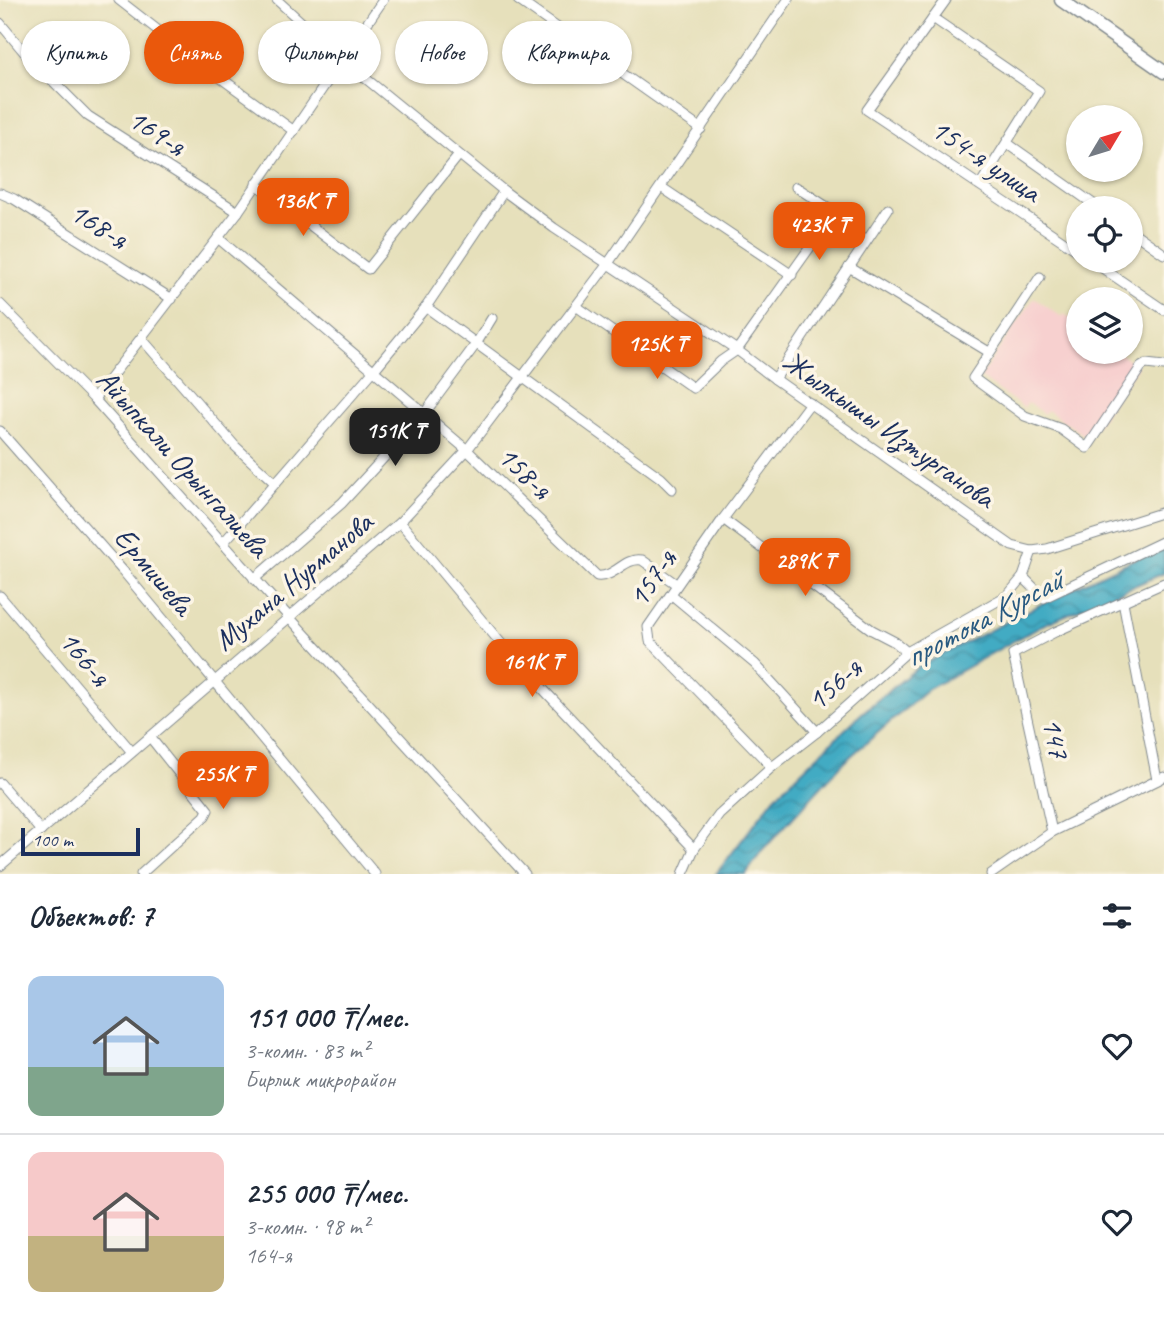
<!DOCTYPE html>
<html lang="ru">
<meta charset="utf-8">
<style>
:root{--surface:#fff;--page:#f6f6f7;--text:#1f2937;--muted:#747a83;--line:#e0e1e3;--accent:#ea580c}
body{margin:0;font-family:Caveat,sans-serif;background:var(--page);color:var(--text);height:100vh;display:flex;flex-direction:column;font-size:26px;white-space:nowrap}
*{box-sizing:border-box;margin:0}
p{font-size:23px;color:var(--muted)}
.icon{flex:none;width:38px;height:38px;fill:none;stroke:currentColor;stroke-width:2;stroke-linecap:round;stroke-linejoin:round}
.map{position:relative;height:874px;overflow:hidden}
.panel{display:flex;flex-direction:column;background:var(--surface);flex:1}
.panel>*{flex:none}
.banner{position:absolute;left:21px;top:21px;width:700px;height:63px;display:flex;gap:14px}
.needle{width:46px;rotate:52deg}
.fabs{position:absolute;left:1066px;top:105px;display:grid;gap:14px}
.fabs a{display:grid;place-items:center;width:77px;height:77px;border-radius:50%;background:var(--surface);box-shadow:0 2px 5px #0004;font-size:35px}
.scale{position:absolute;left:21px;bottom:18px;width:119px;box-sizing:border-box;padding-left:7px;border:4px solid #1b2f5e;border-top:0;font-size:19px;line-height:24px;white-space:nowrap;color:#1b2f5e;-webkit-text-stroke:5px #fcf5e5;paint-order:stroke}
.price{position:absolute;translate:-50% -60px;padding:0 16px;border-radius:14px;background:var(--accent);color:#fff;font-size:23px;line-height:46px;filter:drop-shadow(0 2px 4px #0008)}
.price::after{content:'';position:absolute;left:50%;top:42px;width:21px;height:16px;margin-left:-10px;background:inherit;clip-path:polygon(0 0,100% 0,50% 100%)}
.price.active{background:#222;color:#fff}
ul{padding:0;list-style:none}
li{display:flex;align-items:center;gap:21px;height:175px;padding:0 28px}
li+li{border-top:2px solid var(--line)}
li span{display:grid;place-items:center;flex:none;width:196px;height:140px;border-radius:14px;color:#555}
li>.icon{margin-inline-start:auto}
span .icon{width:84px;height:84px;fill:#fffc;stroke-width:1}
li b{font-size:30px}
h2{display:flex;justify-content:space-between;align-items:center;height:84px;padding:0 28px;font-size:30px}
.pill{padding:0 24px;border-radius:32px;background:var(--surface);box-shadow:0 2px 5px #0004;font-size:24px;line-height:63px}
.pill.active{background:var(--accent);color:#fff}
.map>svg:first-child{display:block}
</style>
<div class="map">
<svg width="1164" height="874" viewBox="0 0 1164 874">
<defs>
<pattern id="water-waves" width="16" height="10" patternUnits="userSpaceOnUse" patternTransform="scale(1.75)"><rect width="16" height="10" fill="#43abc3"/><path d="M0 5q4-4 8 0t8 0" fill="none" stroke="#378ca2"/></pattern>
</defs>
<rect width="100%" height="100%" fill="#fcf5e5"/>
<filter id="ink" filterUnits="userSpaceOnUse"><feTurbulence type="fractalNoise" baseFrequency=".0143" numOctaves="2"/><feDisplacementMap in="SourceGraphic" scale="14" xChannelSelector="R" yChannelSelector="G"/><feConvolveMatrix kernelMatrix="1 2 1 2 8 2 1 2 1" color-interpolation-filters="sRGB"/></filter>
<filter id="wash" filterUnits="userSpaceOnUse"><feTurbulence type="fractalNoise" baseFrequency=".00686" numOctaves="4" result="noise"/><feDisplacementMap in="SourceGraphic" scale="28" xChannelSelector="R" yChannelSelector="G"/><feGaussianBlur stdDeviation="1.57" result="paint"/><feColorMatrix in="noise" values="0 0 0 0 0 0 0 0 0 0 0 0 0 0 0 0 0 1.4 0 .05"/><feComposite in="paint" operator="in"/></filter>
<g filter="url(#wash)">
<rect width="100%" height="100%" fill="#e6e0bb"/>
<path fill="#f7d0cf" d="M 1034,298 L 1062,317 L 1064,314 L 1078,324 L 1078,352 L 1118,352 L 1138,366 L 1088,438 L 1047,410 L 1044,414 L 1028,403 L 1024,408 L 980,377 Z"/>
<path fill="url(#water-waves)" stroke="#2f6d90" stroke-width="2" d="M 1164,545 L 1164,573 L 1040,626 L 927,690 L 844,762 L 762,851 L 746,874 L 716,874 L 775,797 L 862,713 L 918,667 L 1059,595 Z"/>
</g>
<g filter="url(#ink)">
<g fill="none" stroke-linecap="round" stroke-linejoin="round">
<g stroke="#80888c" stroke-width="11">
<g id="street">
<path d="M 119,0 L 200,63 L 294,131"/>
<path d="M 277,0 L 343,60 L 504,191 L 554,228 L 737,350 L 775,379 L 1012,546 L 1032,551 L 1047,549 L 1164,512"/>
<path d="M 518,0 L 701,129"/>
<path d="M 946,0 L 867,110 L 1078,251"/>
<path d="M 933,18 L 1039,91 L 980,185"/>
<path d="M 0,23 L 25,53 L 88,116 L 238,212"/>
<path d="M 1007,143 L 1099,208"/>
<path d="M 256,184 L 368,269 L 459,155"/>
<path d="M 661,187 L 792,275"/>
<path d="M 0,193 L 14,199 L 172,299"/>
<path d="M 1130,230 L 1164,254"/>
<path d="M 218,238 L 467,450 L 597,576 C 615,578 624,557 642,560 L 676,584"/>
<path d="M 1092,261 L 1164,310"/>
<path d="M 849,267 L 989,352"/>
<path d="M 1040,277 L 973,378 L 1025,416 L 1061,429 L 1087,448 L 1141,367 L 1146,364 L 1164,366"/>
<path d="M 0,304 L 94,399 L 289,617 L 525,874"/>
<path d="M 576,306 L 693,388 L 721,361 L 737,350 L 835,212 L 796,187"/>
<path d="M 426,307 L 661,478 L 672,489"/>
<path d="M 142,339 L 235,446 L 275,483"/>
<path d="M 775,379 L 888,209"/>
<path d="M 94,399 L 238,212 L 383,0"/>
<path d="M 0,431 L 123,571 L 375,874"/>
<path d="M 723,519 L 872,630 L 895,642 L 907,652"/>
<path d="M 400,522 L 509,653 L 694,849"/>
<path d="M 224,542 L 374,370 L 426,307 L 504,191"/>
<path d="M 1023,577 L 1044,598 L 1164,541"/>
<path d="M 254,579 L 342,503 L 424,414 L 476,344 L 492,318"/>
<path d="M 672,595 L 755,664 L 817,732"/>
<path d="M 0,596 L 132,752"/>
<path d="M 1123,602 L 1157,780"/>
<path d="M 772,767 L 650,641 L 648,627 L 723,519 L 810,403"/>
<path d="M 0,783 L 41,831"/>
<path d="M 1052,832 L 1013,654 L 1055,632 L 1164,583"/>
<path d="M 0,866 L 400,522 L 467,450 L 607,265 L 788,0"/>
<path d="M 141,874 L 205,816 L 208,810 L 150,737"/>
<path d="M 683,874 L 694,849 L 719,815 L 772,767 L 817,732 L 907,652 L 1008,595 L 1023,577 L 1032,551"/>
<path d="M 991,874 L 1052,832 L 1164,777"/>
</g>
</g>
<g stroke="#80888c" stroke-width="15">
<path id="secondary" d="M 1061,0 L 1164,72"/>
</g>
<use href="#street" stroke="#fff" stroke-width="9"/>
<use href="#secondary" stroke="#fff" stroke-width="12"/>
</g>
</g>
<g text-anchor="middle" stroke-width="7" stroke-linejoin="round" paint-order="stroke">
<g font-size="30" fill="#1b2f5e" stroke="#fcf5e5">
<text transform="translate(157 132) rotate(33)" y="10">169-я</text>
<text transform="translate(986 160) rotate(34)" y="10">154-я улица</text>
<text transform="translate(99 225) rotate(32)" y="10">168-я</text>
<text transform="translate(889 429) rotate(35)" y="10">Жылкышы Изтурганова</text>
<text transform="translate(183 463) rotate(48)" y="10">Айыпкали Орынгалиева</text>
<text transform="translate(525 472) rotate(44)" y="10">158-я</text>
<text transform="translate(154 571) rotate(50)" y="10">Ермишева</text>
<text transform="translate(652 578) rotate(-56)" y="10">157-я</text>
<text transform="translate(293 581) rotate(-40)" y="10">Мухана Нурманова</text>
<text transform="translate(85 658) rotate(50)" y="10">166-я</text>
<text transform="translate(834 684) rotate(-42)" y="10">156-я</text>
<text transform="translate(1056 738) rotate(78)" y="10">147</text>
</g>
<g font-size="32" font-style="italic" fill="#295a81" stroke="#fcf5e5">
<text transform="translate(983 618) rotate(-28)" y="11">протока Курсай</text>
</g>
</g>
</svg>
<div class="fabs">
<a><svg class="needle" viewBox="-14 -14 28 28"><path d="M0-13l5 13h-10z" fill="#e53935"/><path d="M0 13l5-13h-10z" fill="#747a83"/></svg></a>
<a><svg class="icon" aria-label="locate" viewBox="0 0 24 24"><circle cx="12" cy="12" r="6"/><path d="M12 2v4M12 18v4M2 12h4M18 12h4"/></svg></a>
<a><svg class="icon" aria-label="layers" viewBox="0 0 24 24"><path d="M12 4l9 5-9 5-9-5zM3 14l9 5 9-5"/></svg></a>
</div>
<div class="scale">100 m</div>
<b class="price" style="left:303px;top:238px">136K ₸</b>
<b class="price" style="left:819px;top:262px">423K ₸</b>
<b class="price" style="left:657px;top:381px">125K ₸</b>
<b class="price active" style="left:395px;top:468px">151K ₸</b>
<b class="price" style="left:805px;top:598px">289K ₸</b>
<b class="price" style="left:532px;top:699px">161K ₸</b>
<b class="price" style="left:223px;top:811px">255K ₸</b>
<div class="banner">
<a class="pill">Купить</a>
<a class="pill active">Снять</a>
<a class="pill">Фильтры</a>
<a class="pill">Новое</a>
<a class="pill">Квартира</a>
</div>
</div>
<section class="panel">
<h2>Объектов: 7<svg class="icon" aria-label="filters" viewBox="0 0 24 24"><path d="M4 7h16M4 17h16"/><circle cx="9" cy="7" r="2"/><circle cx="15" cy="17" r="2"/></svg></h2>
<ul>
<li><span style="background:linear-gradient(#a9c7e8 65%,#7fa58c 0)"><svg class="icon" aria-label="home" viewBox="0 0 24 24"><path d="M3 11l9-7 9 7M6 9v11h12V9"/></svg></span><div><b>151 000 ₸/мес.</b><p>3-комн. · 83 m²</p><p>Бирлик микрорайон</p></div><svg class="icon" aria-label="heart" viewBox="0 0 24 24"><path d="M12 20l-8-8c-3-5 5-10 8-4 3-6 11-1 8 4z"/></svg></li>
<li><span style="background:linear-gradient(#f6c9c9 60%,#c2b280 0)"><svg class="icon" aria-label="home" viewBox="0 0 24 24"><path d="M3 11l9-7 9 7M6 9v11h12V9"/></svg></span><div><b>255 000 ₸/мес.</b><p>3-комн. · 98 m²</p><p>164-я</p></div><svg class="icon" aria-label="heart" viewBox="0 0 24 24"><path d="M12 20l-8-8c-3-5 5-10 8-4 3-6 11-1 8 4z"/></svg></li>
</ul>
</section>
